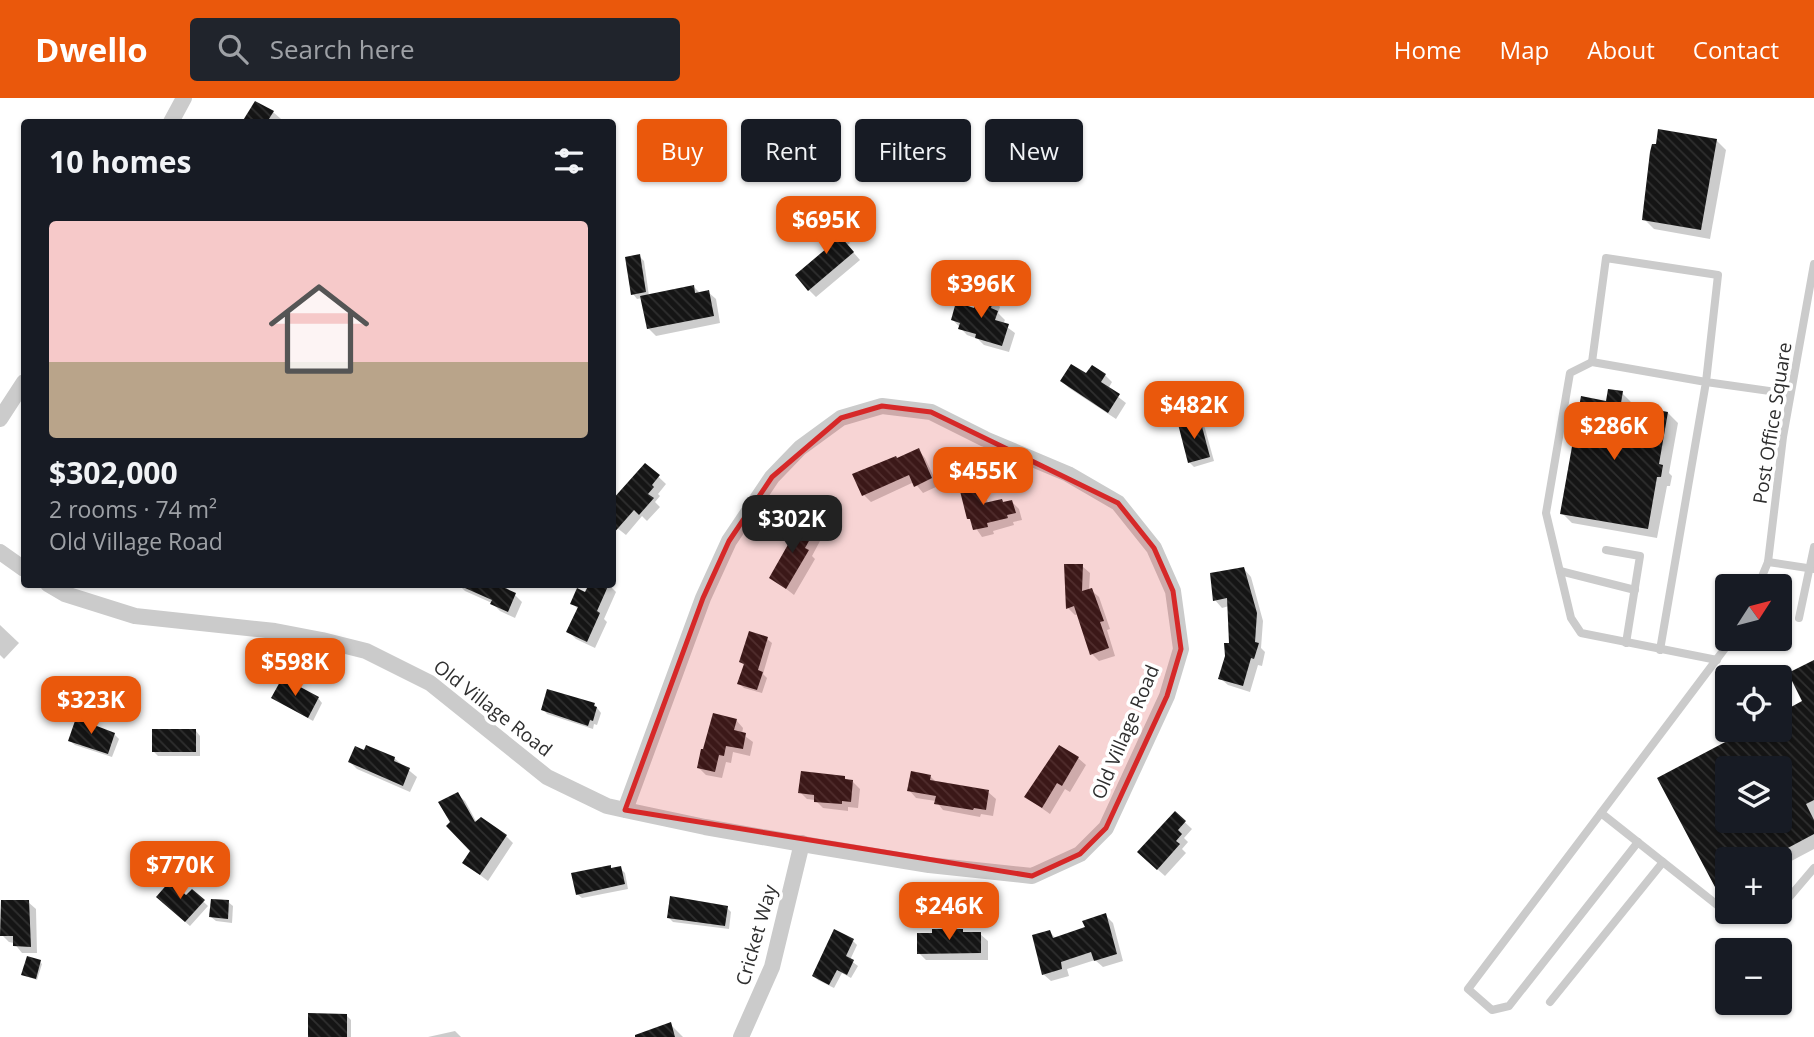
<!DOCTYPE html>
<meta charset="utf-8">
<style>
:root{--surface:#171b24;--page:#20242c;--text:#f1f3f6;--muted:#9ea1a6;--accent:#ea580c}
body{margin:0;font-family:"Open Sans",sans-serif;background:var(--page);color:var(--text);height:100vh;display:flex;flex-direction:column;font-size:26px;white-space:nowrap}
*{box-sizing:border-box;margin:0}
p{font-size:23px;color:var(--muted)}
.icon{flex:none;width:38px;height:38px;fill:none;stroke:currentColor;stroke-width:2;stroke-linecap:round;stroke-linejoin:round}
.map{position:relative;flex:1;overflow:hidden}
.details{position:absolute;left:21px;top:21px;width:595px;height:469px;display:flex;flex-direction:column;background:var(--surface);border-radius:7px;box-shadow:0 2px 5px #0004}
.details>*{flex:none}
.top-card{position:absolute;left:637px;top:21px;width:665px;height:63px;display:flex;gap:14px}
.needle{width:46px;rotate:54deg}
.fabs{position:absolute;left:1715px;top:476px;display:grid;gap:14px}
.fabs a{display:grid;place-items:center;width:77px;height:77px;border-radius:7px;background:var(--surface);box-shadow:0 2px 5px #0004;font-size:35px}
.price{position:absolute;translate:-50% -60px;padding:0 16px;border-radius:14px;background:var(--accent);color:#fff;font-size:23px;line-height:46px;filter:drop-shadow(0 2px 4px #0008)}
.price::after{content:'';position:absolute;left:50%;top:42px;width:21px;height:16px;margin-left:-10px;background:inherit;clip-path:polygon(0 0,100% 0,50% 100%)}
.price.on{background:#222;color:#fff}
ul{padding:0;list-style:none}
li{display:grid;align-content:center;gap:14px;height:371px;padding:0 28px}
li span{display:grid;place-items:center;height:217px;border-radius:7px;color:#555}
li>.icon{margin-inline-start:auto}
span .icon{width:126px;height:126px;fill:#fffc;stroke-width:1}
li b{font-size:30px}
h2{display:flex;justify-content:space-between;align-items:center;height:84px;padding:0 28px;font-size:30px}
.pill{padding:0 24px;border-radius:7px;background:var(--surface);box-shadow:0 2px 5px #0004;font-size:24px;line-height:63px}
.pill.on{background:var(--accent);color:#fff}
header{display:flex;align-items:center;gap:42px;box-sizing:border-box;height:98px;padding:0 35px;background:var(--accent);color:#fff}
header strong{font-size:33px}
nav{display:flex;gap:38px;margin-inline-start:auto;font-size:24px}
.search{width:490px;height:63px;background:var(--page);display:flex;align-items:center;gap:18px;box-sizing:border-box;padding:0 24px;border-radius:7px;color:var(--muted);font-size:26px}
.map>svg:first-child{display:block}
</style>
<header>
<strong>Dwello</strong>
<div class="search"><svg class="icon" aria-label="search" viewBox="0 0 24 24"><circle cx="10" cy="10" r="6"/><path d="M15 15l6 6"/></svg>Search here</div>
<nav><a>Home</a><a>Map</a><a>About</a><a>Contact</a></nav>
</header>
<div class="map">
<svg width="1814" height="939" viewBox="0 0 1814 939">
<defs>
<pattern id="building-back-hatch" width="6" height="6" patternUnits="userSpaceOnUse" patternTransform="scale(1.75)"><rect width="6" height="6" fill="#151515"/><path d="M-1 5l2 2M0 0l6 6M5-1l2 2" fill="none" stroke="#2f2f2f"/></pattern>
</defs>
<rect width="100%" height="100%" fill="#fff"/>
<g fill="#0003" fill-rule="evenodd">
<path d="M 255,5 L 273,14 L 281,21 L 279,24 L 244,24 Z"/>
<path d="M 1716,42 L 1726,52 L 1710,141 L 1654,131 L 1644,121 L 1657,48 Z"/>
<path d="M 839,131 L 850,145 L 847,147 L 860,162 L 816,199 L 809,192 Z"/>
<path d="M 639,158 L 644,163 L 649,198 L 693,188 L 701,196 L 708,194 L 716,201 L 720,225 L 656,238 L 648,230 L 642,200 L 637,201 L 633,196 Z"/>
<path d="M 993,201 L 1000,209 L 998,215 L 1005,222 L 1003,226 L 1015,235 L 1009,254 L 984,247 L 978,241 L 967,237 L 953,222 Z"/>
<path d="M 1105,277 L 1112,284 L 1108,291 L 1126,305 L 1116,321 L 1069,290 L 1062,283 L 1087,278 Z"/>
<path d="M 1622,295 L 1632,305 L 1632,309 L 1668,315 L 1678,325 L 1669,375 L 1672,378 L 1670,388 L 1667,388 L 1657,440 L 1572,425 L 1562,415 L 1607,305 Z"/>
<path d="M 1199,322 L 1204,327 L 1214,363 L 1194,369 L 1189,364 Z"/>
<path d="M 918,352 L 925,360 L 938,388 L 923,395 L 914,384 L 871,404 L 864,397 L 897,362 Z"/>
<path d="M 646,367 L 666,386 L 658,396 L 660,398 L 655,404 L 660,409 L 647,423 L 642,418 L 626,437 L 612,426 Z"/>
<path d="M 978,386 L 985,393 L 988,406 L 1002,402 L 1005,406 L 1012,404 L 1019,411 L 1022,422 L 1013,424 L 1014,427 L 993,433 L 994,436 L 982,439 L 969,420 Z"/>
<path d="M 813,436 L 820,443 L 812,458 L 815,461 L 794,497 L 771,479 L 791,445 L 787,441 Z"/>
<path d="M 1082,468 L 1090,475 L 1089,492 L 1091,492 L 1099,499 L 1110,531 L 1107,532 L 1115,558 L 1099,563 L 1092,556 L 1079,516 L 1075,517 L 1068,510 Z"/>
<path d="M 1244,471 L 1251,479 L 1263,523 L 1261,550 L 1265,554 L 1262,568 L 1258,567 L 1250,594 L 1228,587 L 1220,580 L 1231,547 L 1229,508 L 1222,510 L 1215,502 Z"/>
<path d="M 458,486 L 506,486 L 508,489 L 506,493 L 515,497 L 522,504 L 515,520 L 500,513 L 492,505 L 465,493 Z"/>
<path d="M 608,486 L 616,494 L 604,521 L 607,524 L 595,550 L 576,541 L 569,534 L 579,512 L 572,505 L 586,496 Z"/>
<path d="M 0,527 L 19,545 L 4,561 L 0,557 Z"/>
<path d="M 767,541 L 772,545 L 763,576 L 767,580 L 762,595 L 744,590 L 739,585 L 745,568 L 741,564 Z"/>
<path d="M 1814,564 L 1814,751 L 1780,769 L 1780,761 L 1727,761 L 1726,798 L 1716,788 L 1659,681 L 1751,632 L 1780,632 L 1780,617 L 1805,604 ZM 1727,670 L 1780,670 L 1780,723 L 1727,723 Z"/>
<path d="M 548,593 L 595,607 L 601,615 L 597,627 L 594,626 L 593,631 L 547,616 L 543,611 Z"/>
<path d="M 273,600 L 318,600 L 322,605 L 313,623 Z"/>
<path d="M 736,622 L 743,630 L 742,636 L 753,644 L 750,658 L 733,654 L 731,665 L 726,664 L 722,680 L 706,677 L 699,670 Z"/>
<path d="M 196,633 L 200,638 L 200,658 L 158,658 L 153,653 Z"/>
<path d="M 114,636 L 119,641 L 112,659 L 75,647 L 70,643 Z"/>
<path d="M 394,660 L 417,679 L 410,694 L 357,671 L 350,664 Z"/>
<path d="M 1078,660 L 1086,667 L 1070,694 L 1065,691 L 1050,716 L 1026,699 Z"/>
<path d="M 930,678 L 937,685 L 988,694 L 996,701 L 993,718 L 981,716 L 980,719 L 943,712 L 936,703 L 916,700 L 909,692 Z"/>
<path d="M 844,680 L 853,684 L 860,691 L 858,710 L 848,709 L 848,713 L 823,710 L 815,702 L 807,701 L 800,694 Z"/>
<path d="M 457,696 L 465,703 L 477,725 L 506,738 L 513,745 L 488,783 L 464,765 L 472,753 L 453,725 Z"/>
<path d="M 1175,715 L 1192,731 L 1184,740 L 1188,744 L 1182,751 L 1186,755 L 1165,778 L 1147,762 Z"/>
<path d="M 610,769 L 613,772 L 620,770 L 625,775 L 628,791 L 582,800 L 577,796 Z"/>
<path d="M 192,793 L 208,808 L 190,828 L 162,804 L 186,800 Z"/>
<path d="M 671,800 L 727,810 L 731,814 L 729,831 L 673,824 L 669,820 Z"/>
<path d="M 28,804 L 36,811 L 37,855 L 22,855 L 14,845 L 9,844 L 2,837 Z"/>
<path d="M 228,804 L 233,808 L 232,825 L 216,823 L 211,819 Z"/>
<path d="M 1105,817 L 1113,825 L 1123,863 L 1103,869 L 1095,862 L 1067,871 L 1069,878 L 1051,883 L 1043,876 L 1050,834 L 1056,841 L 1087,830 Z"/>
<path d="M 962,833 L 965,836 L 980,836 L 988,843 L 988,862 L 926,862 L 919,855 Z"/>
<path d="M 853,843 L 857,847 L 850,862 L 858,868 L 851,880 L 842,875 L 834,890 L 818,882 L 814,878 Z"/>
<path d="M 40,864 L 42,866 L 37,882 L 23,877 Z"/>
<path d="M 346,917 L 351,922 L 351,939 L 310,939 Z"/>
<path d="M 670,926 L 683,939 L 638,939 Z"/>
<path d="M 455,933 L 461,939 L 428,939 Z"/>
</g>
<g fill="url(#building-back-hatch)" fill-rule="evenodd">
<path d="M 255,3 L 274,13 L 267,24 L 242,24 Z"/>
<path d="M 1658,31 L 1717,41 L 1701,132 L 1642,122 L 1650,54 L 1652,46 L 1656,46 Z"/>
<path d="M 832,122 L 844,137 L 841,139 L 854,154 L 808,193 L 795,177 L 827,150 L 815,136 Z"/>
<path d="M 640,156 L 646,194 L 631,197 L 625,159 Z"/>
<path d="M 694,187 L 695,195 L 709,192 L 714,218 L 647,231 L 640,198 Z"/>
<path d="M 978,195 L 994,200 L 991,210 L 998,213 L 995,222 L 1009,226 L 1002,248 L 975,240 L 976,236 L 958,231 L 960,225 L 951,222 L 956,204 L 974,210 Z"/>
<path d="M 1071,266 L 1086,275 L 1092,267 L 1106,276 L 1101,284 L 1120,296 L 1108,315 L 1060,283 Z"/>
<path d="M 1608,291 L 1623,293 L 1621,305 L 1668,314 L 1659,366 L 1663,367 L 1661,379 L 1657,379 L 1648,431 L 1560,416 L 1581,298 L 1606,303 Z"/>
<path d="M 1200,321 L 1210,359 L 1188,365 L 1178,326 Z"/>
<path d="M 919,350 L 932,380 L 914,389 L 909,377 L 862,398 L 852,376 L 896,358 L 897,360 Z"/>
<path d="M 645,365 L 660,377 L 652,387 L 654,389 L 648,396 L 654,400 L 639,417 L 634,412 L 612,437 L 612,402 Z"/>
<path d="M 978,384 L 984,405 L 1002,401 L 1003,404 L 1012,402 L 1016,415 L 1007,417 L 1008,420 L 987,425 L 988,429 L 973,432 L 970,421 L 967,421 L 959,389 Z"/>
<path d="M 795,423 L 814,434 L 805,450 L 809,452 L 786,491 L 769,480 L 790,443 L 785,441 Z"/>
<path d="M 1064,466 L 1083,466 L 1082,493 L 1092,490 L 1104,523 L 1100,524 L 1109,550 L 1090,557 L 1074,508 L 1066,511 Z"/>
<path d="M 1244,469 L 1257,515 L 1255,544 L 1259,545 L 1254,561 L 1251,560 L 1243,588 L 1218,581 L 1225,558 L 1224,545 L 1229,545 L 1227,500 L 1213,503 L 1210,475 Z"/>
<path d="M 456,486 L 496,486 L 516,495 L 508,514 L 490,506 L 492,502 Z"/>
<path d="M 589,486 L 609,486 L 597,513 L 600,515 L 587,544 L 566,534 L 578,509 L 570,506 L 577,490 L 585,494 Z"/>
<path d="M 749,533 L 768,539 L 758,572 L 763,574 L 757,592 L 737,586 L 744,566 L 739,564 Z"/>
<path d="M 1814,562 L 1814,702 L 1806,706 L 1814,722 L 1814,736 L 1767,761 L 1727,761 L 1727,782 L 1715,789 L 1657,680 L 1748,632 L 1780,632 L 1780,615 L 1802,603 L 1788,575 ZM 1727,670 L 1780,670 L 1780,723 L 1727,723 Z"/>
<path d="M 281,582 L 290,587 L 291,584 L 319,599 L 308,620 L 271,600 Z"/>
<path d="M 547,591 L 595,605 L 594,608 L 597,609 L 593,623 L 590,622 L 588,628 L 541,612 Z"/>
<path d="M 713,615 L 737,621 L 734,632 L 746,635 L 743,651 L 726,648 L 724,658 L 719,657 L 715,674 L 697,670 L 701,651 L 703,651 Z"/>
<path d="M 76,620 L 115,635 L 108,656 L 68,643 Z"/>
<rect x="152" y="631" width="44" height="23"/>
<path d="M 366,647 L 395,659 L 394,663 L 410,670 L 403,688 L 348,664 L 355,648 L 364,652 Z"/>
<path d="M 1059,647 L 1079,659 L 1062,688 L 1057,685 L 1042,710 L 1024,699 Z"/>
<path d="M 801,673 L 845,678 L 845,681 L 853,682 L 851,704 L 842,703 L 842,706 L 814,704 L 814,697 L 798,695 Z"/>
<path d="M 911,673 L 931,677 L 930,682 L 989,692 L 986,712 L 974,710 L 973,712 L 934,706 L 936,698 L 907,693 Z"/>
<path d="M 458,694 L 475,724 L 481,719 L 507,737 L 480,777 L 462,765 L 470,753 L 446,728 L 450,724 L 438,704 Z"/>
<path d="M 1175,713 L 1186,723 L 1178,732 L 1182,736 L 1176,743 L 1180,746 L 1157,772 L 1137,754 Z"/>
<path d="M 611,767 L 611,770 L 621,768 L 625,786 L 576,797 L 571,775 Z"/>
<path d="M 170,783 L 186,797 L 192,791 L 205,802 L 185,824 L 156,799 Z"/>
<path d="M 670,798 L 728,808 L 725,828 L 667,820 Z"/>
<path d="M 211,801 L 229,802 L 228,821 L 209,819 Z"/>
<path d="M 1,802 L 29,802 L 31,849 L 13,848 L 13,838 L 0,838 Z"/>
<path d="M 1106,815 L 1117,856 L 1094,863 L 1091,854 L 1061,864 L 1062,871 L 1042,877 L 1032,837 L 1050,832 L 1053,840 L 1085,829 L 1082,823 Z"/>
<path d="M 834,831 L 854,841 L 846,858 L 854,862 L 847,877 L 837,872 L 829,887 L 812,878 Z"/>
<path d="M 932,831 L 963,831 L 963,834 L 981,834 L 981,855 L 917,856 L 917,835 L 932,835 Z"/>
<path d="M 27,858 L 41,862 L 36,881 L 21,877 Z"/>
<path d="M 308,915 L 347,916 L 347,939 L 308,939 Z"/>
<path d="M 671,924 L 675,939 L 635,939 L 635,937 Z"/>
</g>
<g fill="none" stroke-linecap="round" stroke-linejoin="round">
<g stroke="#cbcbcb" stroke-width="8">
<path d="M 1592,264 L 1606,160 L 1718,177 L 1706,284 L 1790,296"/>
<path d="M 1606,452 L 1640,458 L 1626,545"/>
<path d="M 1768,464 L 1814,471"/>
<path d="M 1560,473 L 1635,492"/>
<path d="M 1758,488 L 1768,464 L 1783,339 L 1814,166"/>
<path d="M 1799,520 L 1814,449"/>
<path d="M 1660,552 L 1706,284 L 1592,264 L 1570,275 L 1546,415 L 1571,520 L 1581,535 L 1717,562"/>
<path d="M 1601,715 L 1468,891 L 1492,912 L 1509,908 L 1638,744"/>
<path d="M 1780,805 L 1786,803 L 1814,770"/>
<path d="M 1727,812 L 1721,810 L 1601,715 L 1732,541"/>
<path d="M 1732,814 L 1748,819 L 1760,814"/>
<path d="M 1550,904 L 1663,764"/>
</g>
<g stroke="#cbcbcb" stroke-width="16">
<path d="M 171,24 L 184,0"/>
<path d="M 0,321 L 24,284"/>
<path d="M 0,454 L 24,471"/>
<path d="M 48,486 L 65,496 L 135,518 L 275,533 L 322,542 L 366,553 L 430,585 L 547,679 L 607,708 L 625,712 L 705,729 L 814,748 L 929,767 L 1032,778 L 1080,756 L 1106,730 L 1167,598 L 1181,551 L 1173,493 L 1154,450 L 1118,405 L 1068,376 L 985,341 L 931,314 L 882,308 L 841,320 L 800,350 L 772,379 L 729,443 L 703,500 L 625,712"/>
<path d="M 741,939 L 772,869 L 802,745"/>
</g>
</g>
<path fill="#d62828" fill-opacity="0.2" stroke="#d62828" stroke-width="5" stroke-linejoin="round" d="M 882,308 L 931,314 L 1118,405 L 1154,450 L 1173,493 L 1181,551 L 1167,598 L 1106,730 L 1080,756 L 1032,778 L 625,712 L 703,500 L 729,443 L 772,379 L 841,320 Z"/>
<g text-anchor="middle" stroke-width="7" stroke-linejoin="round" paint-order="stroke">
<g font-size="19" fill="#2e2e2e" stroke="#fff">
<text transform="translate(1772 325) rotate(-81)" y="7">Post Office Square</text>
<text transform="translate(493 610) rotate(38)" y="7">Old Village Road</text>
<text transform="translate(1125 634) rotate(-67)" y="7">Old Village Road</text>
<text transform="translate(756 837) rotate(-74)" y="7">Cricket Way</text>
</g>
</g>
</svg>
<div class="fabs">
<a><svg class="needle" viewBox="-14 -14 28 28"><path d="M0-13l5 13h-10z" fill="#e53935"/><path d="M0 13l5-13h-10z" fill="#9ea1a6"/></svg></a>
<a><svg class="icon" aria-label="locate" viewBox="0 0 24 24"><circle cx="12" cy="12" r="6"/><path d="M12 2v4M12 18v4M2 12h4M18 12h4"/></svg></a>
<a><svg class="icon" aria-label="layers" viewBox="0 0 24 24"><path d="M12 4l9 5-9 5-9-5zM3 14l9 5 9-5"/></svg></a>
<a>+</a>
<a>−</a>
</div>
<b class="price" style="left:826px;top:158px">$695K</b>
<b class="price" style="left:981px;top:222px">$396K</b>
<b class="price" style="left:1194px;top:343px">$482K</b>
<b class="price" style="left:1614px;top:364px">$286K</b>
<b class="price" style="left:983px;top:409px">$455K</b>
<b class="price on" style="left:792px;top:457px">$302K</b>
<b class="price" style="left:295px;top:600px">$598K</b>
<b class="price" style="left:91px;top:638px">$323K</b>
<b class="price" style="left:180px;top:803px">$770K</b>
<b class="price" style="left:949px;top:844px">$246K</b>
<div class="top-card">
<a class="pill on">Buy</a>
<a class="pill">Rent</a>
<a class="pill">Filters</a>
<a class="pill">New</a>
</div>
<section class="details">
<h2>10 homes<svg class="icon" aria-label="filters" viewBox="0 0 24 24"><path d="M4 7h16M4 17h16"/><circle cx="9" cy="7" r="2"/><circle cx="15" cy="17" r="2"/></svg></h2>
<ul>
<li><span style="background:linear-gradient(#f6c9c9 65%,#b9a48a 0)"><svg class="icon" aria-label="home" viewBox="0 0 24 24"><path d="M3 11l9-7 9 7M6 9v11h12V9"/></svg></span><div><b>$302,000</b><p>2 rooms · 74 m²</p><p>Old Village Road</p></div></li>
</ul>
</section>
</div>
